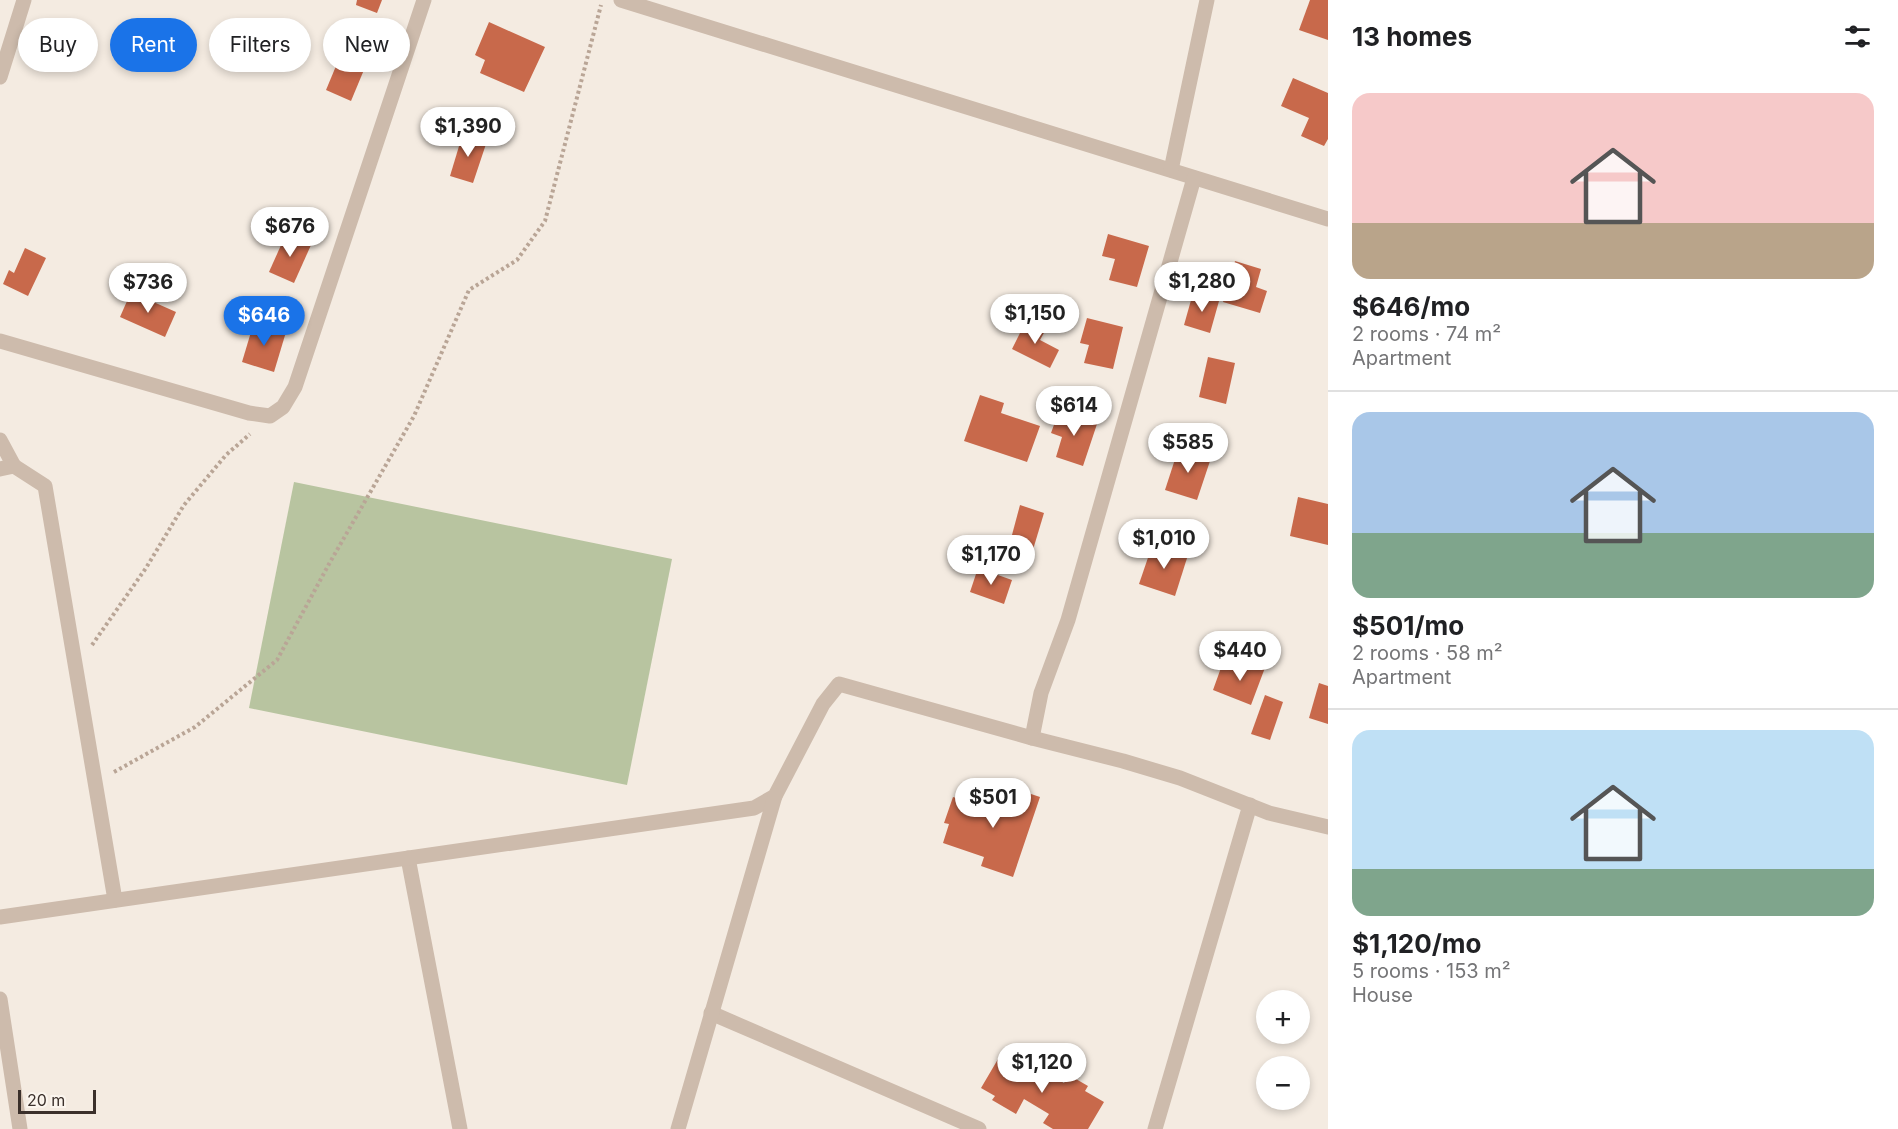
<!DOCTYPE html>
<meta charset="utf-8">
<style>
:root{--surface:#fff;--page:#f2f2f2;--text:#202124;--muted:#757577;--line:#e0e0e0;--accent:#1a73e8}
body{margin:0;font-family:Inter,sans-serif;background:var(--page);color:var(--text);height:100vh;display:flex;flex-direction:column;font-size:22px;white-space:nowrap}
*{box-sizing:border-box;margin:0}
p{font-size:20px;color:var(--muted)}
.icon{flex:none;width:33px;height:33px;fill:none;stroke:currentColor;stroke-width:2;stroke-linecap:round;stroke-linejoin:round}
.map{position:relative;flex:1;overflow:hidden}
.sheet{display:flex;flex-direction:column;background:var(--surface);width:570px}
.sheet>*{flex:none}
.guide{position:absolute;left:18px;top:18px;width:570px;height:54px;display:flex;gap:12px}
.buttons{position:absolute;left:1256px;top:990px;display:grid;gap:12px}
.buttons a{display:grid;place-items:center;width:54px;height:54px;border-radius:50%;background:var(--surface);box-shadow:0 3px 9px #0003;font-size:30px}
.scale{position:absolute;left:18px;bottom:15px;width:78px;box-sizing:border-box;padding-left:6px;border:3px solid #3b302b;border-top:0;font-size:16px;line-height:21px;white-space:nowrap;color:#3b302b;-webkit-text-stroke:4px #fbf5ee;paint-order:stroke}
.price{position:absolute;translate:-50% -51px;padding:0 14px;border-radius:21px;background:#fff;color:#222;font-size:20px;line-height:39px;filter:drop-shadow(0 2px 3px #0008)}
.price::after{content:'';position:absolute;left:50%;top:36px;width:18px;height:14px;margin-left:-9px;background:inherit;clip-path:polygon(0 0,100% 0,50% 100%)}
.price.selected{background:var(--accent);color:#fff}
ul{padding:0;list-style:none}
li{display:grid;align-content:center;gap:12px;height:318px;padding:0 24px}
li+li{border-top:2px solid var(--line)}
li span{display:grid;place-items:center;height:186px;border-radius:18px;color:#555}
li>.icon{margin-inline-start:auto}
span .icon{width:108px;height:108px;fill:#fffc;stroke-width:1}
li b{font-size:26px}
h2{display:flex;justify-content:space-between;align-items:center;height:72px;padding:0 24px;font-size:26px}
.pill{padding:0 21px;border-radius:27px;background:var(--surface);box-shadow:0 3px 9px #0003;font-size:21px;line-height:54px}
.pill.selected{background:var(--accent);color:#fff}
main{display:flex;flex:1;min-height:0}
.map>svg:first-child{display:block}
</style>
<main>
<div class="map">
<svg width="1328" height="1129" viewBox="0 0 1328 1129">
<rect width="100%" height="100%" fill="#f4ebe1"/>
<path fill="#b8c4a0" d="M 294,482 L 672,559 L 627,785 L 249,708 Z"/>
<g fill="#c8694b">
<path d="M 357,0 L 382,0 L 377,13 L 356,5 Z"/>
<path d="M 1310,0 L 1328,0 L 1328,40 L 1299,30 Z"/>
<path d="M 489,22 L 545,47 L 524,92 L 480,73 L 485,60 L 475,55 Z"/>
<path d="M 341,54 L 366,65 L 351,101 L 326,90 Z"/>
<path d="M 1293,78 L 1328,93 L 1328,139 L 1324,146 L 1301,136 L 1309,118 L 1281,106 Z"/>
<path d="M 463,133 L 487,141 L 473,183 L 450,176 Z"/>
<path d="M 286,234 L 311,245 L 294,283 L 269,272 Z"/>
<path d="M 1108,234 L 1149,246 L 1137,287 L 1109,280 L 1115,259 L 1102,256 Z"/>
<path d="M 25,248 L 46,258 L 28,296 L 3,284 L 9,270 L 14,273 Z"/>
<path d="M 1235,261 L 1261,269 L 1256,287 L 1267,291 L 1260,313 L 1223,302 Z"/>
<path d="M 131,292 L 176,312 L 165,337 L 120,317 Z"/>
<path d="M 1193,293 L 1219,301 L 1210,333 L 1184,325 Z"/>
<path d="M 1087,318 L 1123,327 L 1113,369 L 1084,363 L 1089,345 L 1080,343 Z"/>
<path d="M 1026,321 L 1045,331 L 1040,340 L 1059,350 L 1050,368 L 1012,349 Z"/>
<path d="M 254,322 L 286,332 L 274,372 L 242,362 Z"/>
<path d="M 1208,357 L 1235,363 L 1226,404 L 1199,397 Z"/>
<path d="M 980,395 L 1004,403 L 1001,413 L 1040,426 L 1027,462 L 964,441 Z"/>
<path d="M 1059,411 L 1097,424 L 1083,466 L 1056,457 L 1062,437 L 1051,433 Z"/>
<path d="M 1179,447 L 1211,458 L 1197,500 L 1165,490 Z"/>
<path d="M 1298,497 L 1328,504 L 1328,545 L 1290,536 Z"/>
<path d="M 1020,505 L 1044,513 L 1032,553 L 1009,546 Z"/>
<path d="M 1153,543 L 1188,555 L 1175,596 L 1139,584 Z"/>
<path d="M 978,568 L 1012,580 L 1004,604 L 970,592 Z"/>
<path d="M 1249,658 L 1266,665 L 1251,705 L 1213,690 L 1222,665 L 1243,674 Z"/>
<path d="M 1319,683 L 1328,686 L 1328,724 L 1309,718 Z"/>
<path d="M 1265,695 L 1283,702 L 1270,740 L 1251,734 Z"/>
<path d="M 1010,787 L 1040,797 L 1013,877 L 981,866 L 984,857 L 943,843 L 949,824 L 944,823 L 953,797 L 981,806 L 984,798 L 1004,805 Z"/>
<path d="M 1001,1054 L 1019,1065 L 1023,1059 L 1064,1083 L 1069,1075 L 1088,1086 L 1085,1091 L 1104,1102 L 1088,1129 L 1053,1129 L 1043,1123 L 1049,1114 L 1024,1099 L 1016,1114 L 992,1100 L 995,1096 L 981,1088 Z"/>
</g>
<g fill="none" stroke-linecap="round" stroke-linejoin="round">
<g stroke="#b9a596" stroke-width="4" stroke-dasharray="3 3" stroke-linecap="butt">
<path d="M 92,645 L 146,568 L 184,505 L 226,455 L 250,434"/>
<path d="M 114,772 L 195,727 L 277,660 L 329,564 L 414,416 L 469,290 L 517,260 L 545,221 L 601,5"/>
</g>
<g stroke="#cdbbac" stroke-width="15">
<path d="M 621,0 L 1328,219"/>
<path d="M 0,77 L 24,0"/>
<path d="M 1171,170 L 1207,0"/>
<path d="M 1194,178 L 1068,620 L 1041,693 L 1032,738 L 1123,761 L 1180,778 L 1269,813 L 1328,827"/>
<path d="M 0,341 L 249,413 L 270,416 L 283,407 L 295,387 L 424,0"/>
<path d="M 0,440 L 14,466"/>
<path d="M 0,469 L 14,466 L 45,486 L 115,900"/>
<path d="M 408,858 L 460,1129"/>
<path d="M 0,917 L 754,808 L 775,796 L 823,704 L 839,684 L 1032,738"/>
<path d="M 0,999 L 20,1129"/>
<path d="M 711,1013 L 979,1129"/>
<path d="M 678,1129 L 775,796"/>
<path d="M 1155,1129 L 1250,805"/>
</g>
</g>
</svg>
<div class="buttons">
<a>+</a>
<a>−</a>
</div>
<div class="scale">20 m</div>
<b class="price" style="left:468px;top:158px">$1,390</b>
<b class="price" style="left:290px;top:258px">$676</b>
<b class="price" style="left:1202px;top:313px">$1,280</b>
<b class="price" style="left:148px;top:314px">$736</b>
<b class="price" style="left:1035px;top:345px">$1,150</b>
<b class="price selected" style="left:264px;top:347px">$646</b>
<b class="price" style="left:1074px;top:437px">$614</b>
<b class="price" style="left:1188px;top:474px">$585</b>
<b class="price" style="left:1164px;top:570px">$1,010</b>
<b class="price" style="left:991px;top:586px">$1,170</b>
<b class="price" style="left:1240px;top:682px">$440</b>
<b class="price" style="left:993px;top:829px">$501</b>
<b class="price" style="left:1042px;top:1094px">$1,120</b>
<div class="guide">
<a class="pill">Buy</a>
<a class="pill selected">Rent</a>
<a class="pill">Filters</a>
<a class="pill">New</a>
</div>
</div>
<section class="sheet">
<h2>13 homes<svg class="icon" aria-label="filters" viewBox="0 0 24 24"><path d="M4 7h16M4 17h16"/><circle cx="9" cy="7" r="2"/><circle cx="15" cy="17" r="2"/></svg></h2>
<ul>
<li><span style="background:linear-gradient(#f6c9c9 70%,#b9a48a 0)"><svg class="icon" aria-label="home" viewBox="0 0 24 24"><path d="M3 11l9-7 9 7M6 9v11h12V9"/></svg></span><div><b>$646/mo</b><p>2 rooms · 74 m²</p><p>Apartment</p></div></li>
<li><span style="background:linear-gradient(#a9c7e8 65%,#7fa58c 0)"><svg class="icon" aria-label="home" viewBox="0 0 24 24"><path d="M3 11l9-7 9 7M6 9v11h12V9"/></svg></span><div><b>$501/mo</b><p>2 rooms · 58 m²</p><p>Apartment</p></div></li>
<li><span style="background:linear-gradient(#bfe0f5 75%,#7fa58c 0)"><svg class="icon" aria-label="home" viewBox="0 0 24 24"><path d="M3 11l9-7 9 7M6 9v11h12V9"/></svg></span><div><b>$1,120/mo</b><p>5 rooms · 153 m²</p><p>House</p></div></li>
</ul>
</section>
</main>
